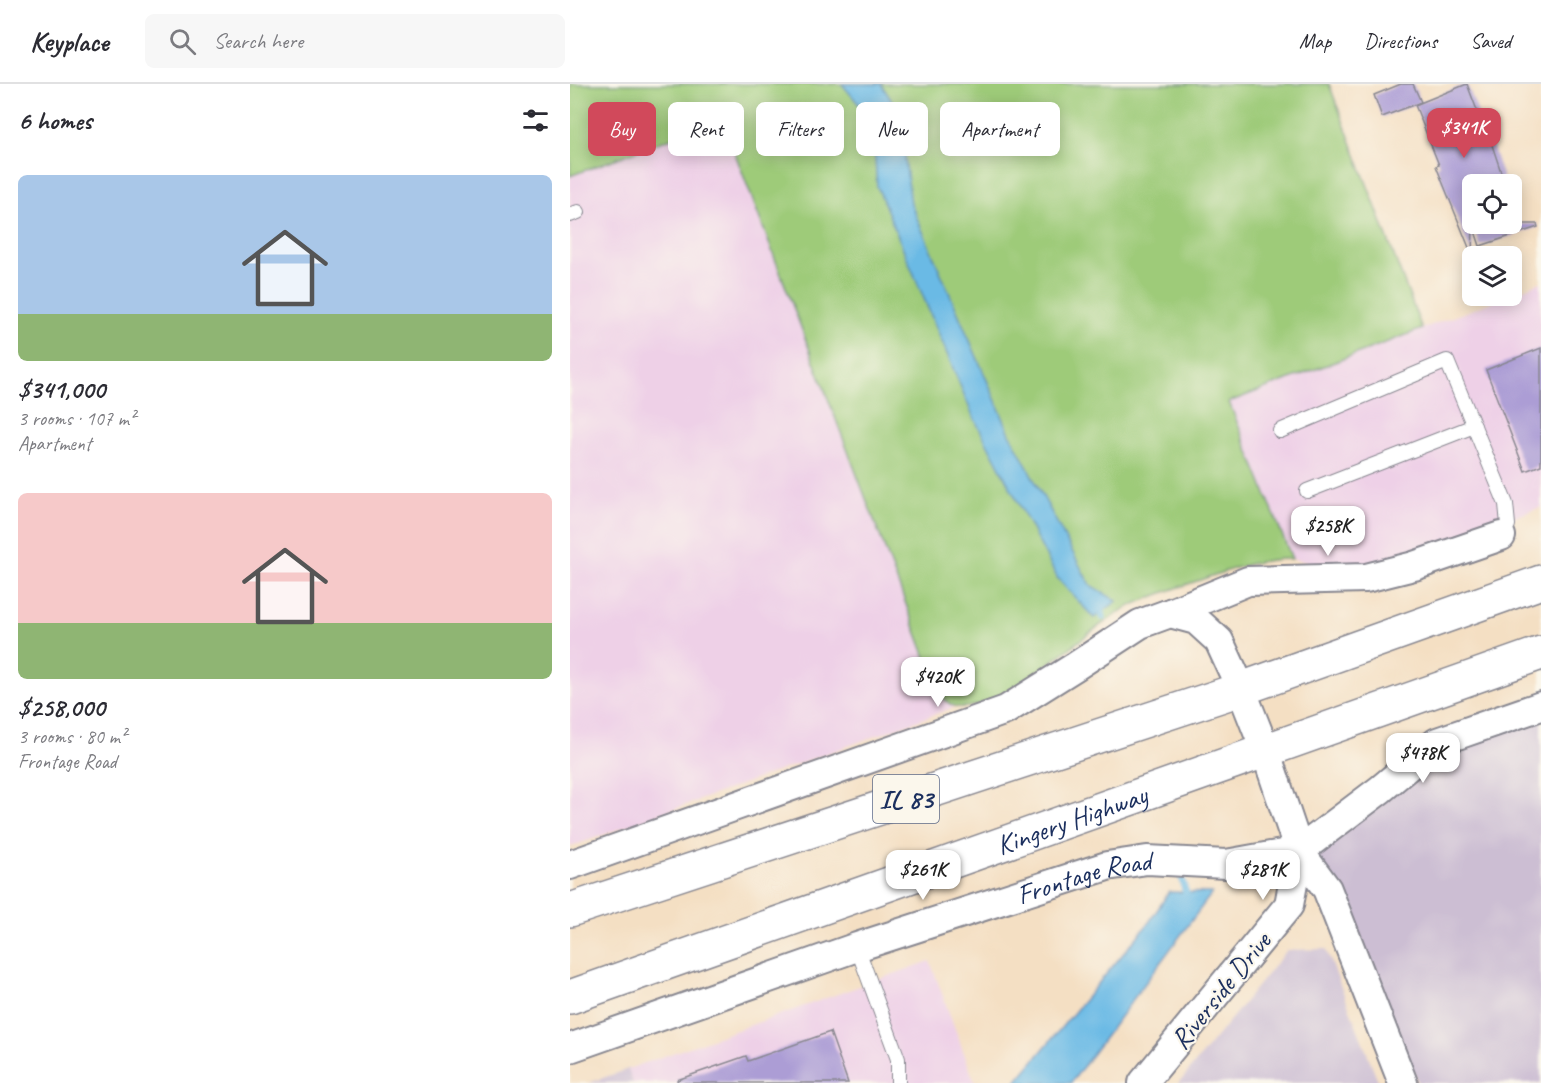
<!DOCTYPE html>
<meta charset="utf-8">
<style>
:root{--surface:#fff;--page:#f7f7f7;--text:#2b2b33;--muted:#7c7c81;--line:#e1e1e2;--accent:#d1495b}
body{margin:0;font-family:Caveat,sans-serif;background:var(--page);color:var(--text);height:100vh;display:flex;flex-direction:column;font-size:22px;white-space:nowrap}
*{box-sizing:border-box;margin:0}
p{font-size:20px;color:var(--muted)}
.icon{flex:none;width:33px;height:33px;fill:none;stroke:currentColor;stroke-width:2;stroke-linecap:round;stroke-linejoin:round}
.map{position:relative;flex:1;overflow:hidden}
.drawer{display:flex;flex-direction:column;background:var(--surface);width:570px}
.drawer>*{flex:none}
.banner{position:absolute;left:18px;top:18px;width:570px;height:54px;display:flex;gap:12px}
.controls{position:absolute;left:892px;top:90px;display:grid;gap:12px}
.controls a{display:grid;place-items:center;width:60px;height:60px;border-radius:9px;background:var(--surface);box-shadow:0 3px 15px #0003;font-size:30px}
.price{position:absolute;translate:-50% -51px;padding:0 14px;border-radius:12px;background:#fff;color:#222;font-size:20px;line-height:39px;filter:drop-shadow(0 2px 3px #0008)}
.price::after{content:'';position:absolute;left:50%;top:36px;width:18px;height:14px;margin-left:-9px;background:inherit;clip-path:polygon(0 0,100% 0,50% 100%)}
.price.selected{background:var(--accent);color:#fff}
ul{padding:0;list-style:none}
li{display:grid;align-content:center;gap:12px;height:318px;padding:0 18px}
li span{display:grid;place-items:center;height:186px;border-radius:9px;color:#555}
li>.icon{margin-inline-start:auto}
span .icon{width:108px;height:108px;fill:#fffc;stroke-width:1}
li b{font-size:26px}
h2{display:flex;justify-content:space-between;align-items:center;height:72px;padding:0 18px;font-size:26px}
.tag{padding:0 21px;border-radius:9px;background:var(--surface);box-shadow:0 3px 15px #0003;font-size:21px;line-height:54px}
.tag.selected{background:var(--accent);color:#fff}
header{display:flex;align-items:center;gap:36px;box-sizing:border-box;height:84px;padding:0 30px;background:var(--surface);border-bottom:2px solid var(--line)}
header strong{font-size:28px}
nav{display:flex;gap:33px;margin-inline-start:auto;font-size:21px}
.search{width:420px;height:54px;background:var(--page);display:flex;align-items:center;gap:15px;box-sizing:border-box;padding:0 21px;border-radius:9px;color:var(--muted);font-size:22px}
main{display:flex;flex:1;min-height:0}
.map>svg:first-child{display:block}
</style>
<header>
<strong>Keyplace</strong>
<div class="search"><svg class="icon" aria-label="search" viewBox="0 0 24 24"><circle cx="10" cy="10" r="6"/><path d="M15 15l6 6"/></svg>Search here</div>
<nav><a>Map</a><a>Directions</a><a>Saved</a></nav>
</header>
<main>
<section class="drawer">
<h2>6 homes<svg class="icon" aria-label="filters" viewBox="0 0 24 24"><path d="M4 7h16M4 17h16"/><circle cx="9" cy="7" r="2"/><circle cx="15" cy="17" r="2"/></svg></h2>
<ul>
<li><span style="background:linear-gradient(#a9c7e8 75%,#8fb573 0)"><svg class="icon" aria-label="home" viewBox="0 0 24 24"><path d="M3 11l9-7 9 7M6 9v11h12V9"/></svg></span><div><b>$341,000</b><p>3 rooms · 107 m²</p><p>Apartment</p></div></li>
<li><span style="background:linear-gradient(#f6c9c9 70%,#8fb573 0)"><svg class="icon" aria-label="home" viewBox="0 0 24 24"><path d="M3 11l9-7 9 7M6 9v11h12V9"/></svg></span><div><b>$258,000</b><p>3 rooms · 80 m²</p><p>Frontage Road</p></div></li>
</ul>
</section>
<div class="map">
<svg width="971" height="999" viewBox="0 0 971 999">
<rect width="100%" height="100%" fill="#fbf7ec"/>
<filter id="ink" filterUnits="userSpaceOnUse"><feTurbulence type="fractalNoise" baseFrequency=".0167" numOctaves="2"/><feDisplacementMap in="SourceGraphic" scale="12" xChannelSelector="R" yChannelSelector="G"/><feConvolveMatrix kernelMatrix="1 2 1 2 8 2 1 2 1" color-interpolation-filters="sRGB"/></filter>
<filter id="wash" filterUnits="userSpaceOnUse"><feTurbulence type="fractalNoise" baseFrequency=".008" numOctaves="4" result="noise"/><feDisplacementMap in="SourceGraphic" scale="24" xChannelSelector="R" yChannelSelector="G"/><feGaussianBlur stdDeviation="1.35" result="paint"/><feColorMatrix in="noise" values="0 0 0 0 0 0 0 0 0 0 0 0 0 0 0 0 0 1.4 0 .05"/><feComposite in="paint" operator="in"/></filter>
<g filter="url(#wash)">
<rect width="100%" height="100%" fill="#f4dfc3"/>
<g fill="#eed0e7">
<path d="M 152,34 L 370,610 L 376,617 L 385,623 L 0,763 L 0,92 Z"/>
<path d="M 971,198 L 971,423 L 821,480 L 766,484 L 722,475 L 659,318 L 938,212 L 942,212 L 942,210 Z"/>
<path d="M 360,877 L 405,999 L 63,999 L 58,985 Z"/>
</g>
<g fill="#ccbed3">
<path d="M 971,632 L 971,999 L 848,999 L 774,813 L 743,770 L 877,663 Z"/>
<path d="M 756,865 L 809,999 L 609,999 L 717,866 Z"/>
<path d="M 58,985 L 63,999 L 19,999 Z"/>
</g>
<path fill="#9ecb79" stroke="#5c7d6c" stroke-width="1.5" d="M 0,0 L 759,0 L 852,245 L 659,318 L 722,475 C 691,474 663,485 633,495 C 609,503 584,511 560,522 C 522,540 424,636 384,622 C 377,620 374,615 370,610 L 152,35 L 0,92 Z"/>
<g fill="#6abae5" stroke="#4274a2" stroke-width="1.5">
<path d="M 272,0 L 311,0 L 338,42 L 335,75 L 341,120 L 441,352 L 520,501 L 547,517 L 524,534 L 488,495 L 403,332 L 307,102 L 302,36 Z"/>
<path d="M 599,808 L 642,809 L 501,999 L 445,999 L 578,840 Z"/>
</g>
<g fill="none" stroke-linecap="round" stroke-linejoin="round">
<g stroke="#6abae5" stroke-width="7">
<path d="M 529,520 L 533,533"/>
<path d="M 612,796 L 617,813 L 615,816"/>
</g>
</g>
<g id="blocks">
<g fill="#ac9dd5">
<path d="M 831,0 L 843,0 L 851,18 L 812,33 L 804,11 Z"/>
<path d="M 897,0 L 918,55 L 920,55 L 933,94 L 915,100 L 903,100 L 903,140 L 967,140 L 968,143 L 910,162 L 903,141 L 902,171 L 866,82 L 869,81 L 845,21 Z"/>
<path d="M 971,264 L 971,381 L 955,387 L 916,286 Z"/>
<path d="M 260,948 L 278,999 L 108,999 L 107,996 L 176,972 L 178,977 Z"/>
</g>
</g>
</g>
<g filter="url(#ink)">
<use href="#blocks" fill-opacity="0" stroke="#888790" stroke-width="1.5"/>
<g fill="none" stroke-linecap="round" stroke-linejoin="round">
<g stroke="#888790" stroke-width="16">
<g id="lane">
<path d="M 0,131 L 8,128"/>
<path d="M 710,347 L 877,277 L 936,420 L 938,441 L 931,452"/>
<path d="M 737,407 L 904,342"/>
<path d="M 287,863 L 328,975 L 328,999"/>
</g>
</g>
<g stroke="#888790" stroke-width="32">
<g id="street">
<path d="M 600,529 L 678,497 L 796,494 L 844,482 L 931,452"/>
<path d="M 729,767 L 757,805 L 833,999"/>
<path d="M 0,781 L 436,626 L 506,582 L 570,540 L 600,529 L 626,536 L 649,557 L 671,605 L 695,666 L 729,767 L 719,821 L 573,999"/>
<path id="s1" d="M 0,964 L 287,863 L 537,782 L 577,776 L 656,780 L 729,767 L 811,705 L 867,658 L 971,622"/>
</g>
</g>
<g stroke="#888790" stroke-width="36">
<g id="highway">
<path d="M 0,826 L 671,605 L 971,498"/>
<path id="s2" d="M 0,913 L 971,569"/>
</g>
</g>
<use href="#lane" stroke="#fff" stroke-width="14"/>
<use href="#street" stroke="#fff" stroke-width="28"/>
<use href="#highway" stroke="#fff" stroke-width="33"/>
</g>
</g>
<g text-anchor="middle" stroke-width="4.5" stroke-linejoin="round" paint-order="stroke">
<rect fill="#fbf7ec" stroke="#5e6b89" stroke-width="1.5" x="303" y="691" width="66" height="48" rx="4.5"/>
<g font-size="27" font-weight="bold" fill="#1b2f5e">
<text x="336" y="724">IL 83</text>
</g>
<g font-size="28" fill="#1b2f5e" stroke="#fbf7ec">
<text dy="10" stroke="none"><textPath href="#s2" startOffset="532">Kingery Highway</textPath></text>
<text dy="10" stroke="none"><textPath href="#s1" startOffset="542">Frontage Road</textPath></text>
<text transform="translate(650 906) rotate(-51)" y="10">Riverside Drive</text>
</g>
</g>
</svg>
<div class="controls">
<a><svg class="icon" aria-label="locate" viewBox="0 0 24 24"><circle cx="12" cy="12" r="6"/><path d="M12 2v4M12 18v4M2 12h4M18 12h4"/></svg></a>
<a><svg class="icon" aria-label="layers" viewBox="0 0 24 24"><path d="M12 4l9 5-9 5-9-5zM3 14l9 5 9-5"/></svg></a>
</div>
<b class="price selected" style="left:894px;top:75px">$341K</b>
<b class="price" style="left:758px;top:473px">$258K</b>
<b class="price" style="left:368px;top:624px">$420K</b>
<b class="price" style="left:853px;top:700px">$478K</b>
<b class="price" style="left:353px;top:817px">$261K</b>
<b class="price" style="left:693px;top:817px">$281K</b>
<div class="banner">
<a class="tag selected">Buy</a>
<a class="tag">Rent</a>
<a class="tag">Filters</a>
<a class="tag">New</a>
<a class="tag">Apartment</a>
</div>
</div>
</main>
